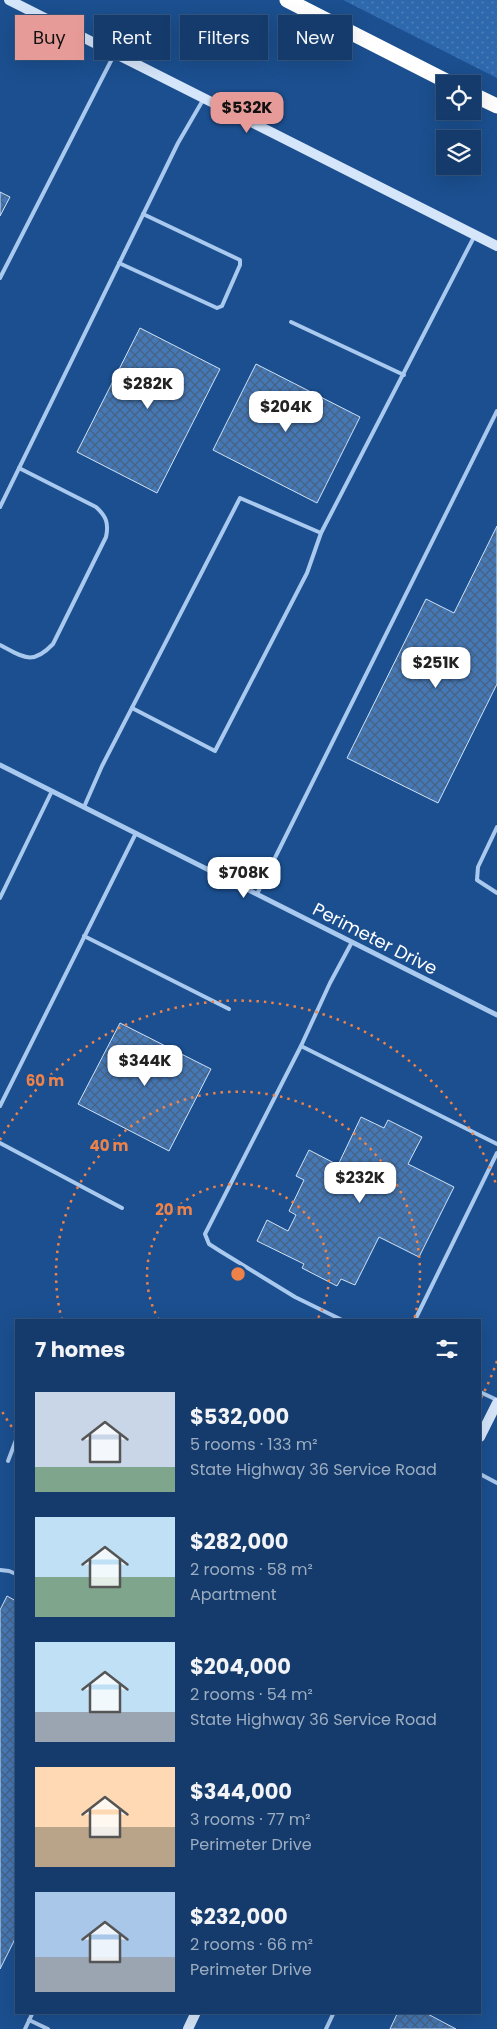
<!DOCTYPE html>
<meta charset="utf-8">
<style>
:root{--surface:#143b6b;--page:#214673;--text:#f1f3f6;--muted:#9dadc1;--line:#33557e;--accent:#e69b98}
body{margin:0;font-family:Poppins,sans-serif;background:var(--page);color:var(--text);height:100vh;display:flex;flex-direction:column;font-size:19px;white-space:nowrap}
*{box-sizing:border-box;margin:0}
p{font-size:16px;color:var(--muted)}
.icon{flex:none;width:28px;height:28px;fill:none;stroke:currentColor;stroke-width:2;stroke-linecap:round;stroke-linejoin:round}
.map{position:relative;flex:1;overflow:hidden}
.sheet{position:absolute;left:15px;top:1319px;width:466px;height:695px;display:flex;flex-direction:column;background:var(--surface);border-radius:0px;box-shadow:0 5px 20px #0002,0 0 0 1px var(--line)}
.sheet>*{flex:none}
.banner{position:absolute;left:15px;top:15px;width:468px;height:45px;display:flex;gap:10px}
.tools{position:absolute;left:436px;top:75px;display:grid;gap:10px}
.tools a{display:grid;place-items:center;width:45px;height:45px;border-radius:0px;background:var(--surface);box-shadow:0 5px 20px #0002,0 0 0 1px var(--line);font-size:25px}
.price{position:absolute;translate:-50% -42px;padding:0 11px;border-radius:10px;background:#fff;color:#222;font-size:16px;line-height:32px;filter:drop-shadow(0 1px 2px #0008)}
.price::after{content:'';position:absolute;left:50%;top:30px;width:15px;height:11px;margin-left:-8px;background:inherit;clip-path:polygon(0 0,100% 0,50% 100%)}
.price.selected{background:var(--accent);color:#111}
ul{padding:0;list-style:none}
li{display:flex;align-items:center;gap:15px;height:125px;padding:0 20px}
li span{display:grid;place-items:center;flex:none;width:140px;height:100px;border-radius:0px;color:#555}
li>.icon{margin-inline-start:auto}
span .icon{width:60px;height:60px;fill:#fffc;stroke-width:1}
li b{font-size:21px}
h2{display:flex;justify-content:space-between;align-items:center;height:60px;padding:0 20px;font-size:21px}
.tag{padding:0 18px;border-radius:0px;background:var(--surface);box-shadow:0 5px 20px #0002,0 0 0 1px var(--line);font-size:18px;line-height:45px}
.tag.selected{background:var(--accent);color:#111}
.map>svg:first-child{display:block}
</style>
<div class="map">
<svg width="497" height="2029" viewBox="0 0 497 2029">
<defs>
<pattern id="green-dots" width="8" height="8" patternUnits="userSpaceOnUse" patternTransform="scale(1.25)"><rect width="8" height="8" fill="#2e69ad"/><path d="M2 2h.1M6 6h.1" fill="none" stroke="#4d80b9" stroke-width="1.8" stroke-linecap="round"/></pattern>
<pattern id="building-cross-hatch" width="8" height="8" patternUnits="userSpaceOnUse" patternTransform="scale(1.25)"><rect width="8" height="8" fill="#4478b7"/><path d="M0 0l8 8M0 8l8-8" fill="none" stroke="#486282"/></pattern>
</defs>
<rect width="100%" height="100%" fill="#1b4f8f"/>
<path fill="url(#green-dots)" d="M 343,0 L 497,0 L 497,78 L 487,73 Z"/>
<g fill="url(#building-cross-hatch)" stroke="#cfe3fa">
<path d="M 0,192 L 10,197 L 0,216 Z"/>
<path d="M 140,328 L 220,369 L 157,493 L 77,452 Z"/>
<path d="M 256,364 L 360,417 L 317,503 L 213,450 Z"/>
<path d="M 497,526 L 497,684 L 438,803 L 347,758 L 426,599 L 454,613 Z"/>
<path d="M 120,1023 L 211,1069 L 169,1151 L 78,1104 Z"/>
<path d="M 361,1117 L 384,1128 L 388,1120 L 422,1137 L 408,1164 L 454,1187 L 419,1257 L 379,1237 L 355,1285 L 341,1279 L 337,1286 L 302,1268 L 304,1264 L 257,1241 L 267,1220 L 288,1231 L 296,1215 L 289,1211 L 304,1180 L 296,1176 L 309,1150 L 338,1165 Z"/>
<path d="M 7,1596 L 16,1601 L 16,1937 L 0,1969 L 0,1610 Z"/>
<path d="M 398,2012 L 424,2012 L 456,2029 L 390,2029 Z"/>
</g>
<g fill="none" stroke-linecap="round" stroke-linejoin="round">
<g stroke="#a9c9ee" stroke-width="4">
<path d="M 119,263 L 217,308 L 222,306 L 240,265 L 240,260 L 143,214"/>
<path d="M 0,278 L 115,53"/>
<path d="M 291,322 L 404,375"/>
<path d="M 0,507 L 178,143 L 203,100"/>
<path d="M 0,645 C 23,657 32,666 53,644 L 106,537 C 109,523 106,516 96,507 L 19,468"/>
<path d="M 132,708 L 215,751 L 307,573 L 321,533"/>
<path d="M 84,807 L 102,766 L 240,498 L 321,533 L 475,235"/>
<path d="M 497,827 L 478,867 L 477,880 L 497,893"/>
<path d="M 257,894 L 497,411"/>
<path d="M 0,898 L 52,791"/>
<path d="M 84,936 L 229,1009"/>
<path d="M 352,942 L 330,983 L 301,1046 L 497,1144"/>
<path d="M 301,1046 L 205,1234 L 209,1244 L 220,1251 L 295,1297 L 342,1320"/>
<path d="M 0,1106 L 136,833"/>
<path d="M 0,1143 L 122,1208"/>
<path d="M 415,1320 L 497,1153"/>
<path d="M 480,1392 L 497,1400"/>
<path d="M 8,1461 L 16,1440"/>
<path d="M 480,1474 L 497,1483"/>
<path d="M 0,1570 L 9,1571 L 16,1574"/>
<path d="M 29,2020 L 48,2029"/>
<path d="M 25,2029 L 33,2012"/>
<path d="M 326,2029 L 334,2012"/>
</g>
<path stroke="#a9c9ee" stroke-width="5" d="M 0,765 L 497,1015"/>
<g stroke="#d6e6fa" stroke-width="10">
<path d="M 9,0 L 497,246"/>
<path d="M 480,1437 L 497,1403"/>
<path d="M 188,2029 L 196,2012"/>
</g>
<g stroke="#fff" stroke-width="15">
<path d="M 287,0 L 452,84"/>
<path d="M 472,94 L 497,106"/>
</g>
</g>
<g fill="none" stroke="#ee8249" stroke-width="2.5" stroke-dasharray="2.5 5">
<path d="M159 1320A91 91 0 1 1 317 1320"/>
<path d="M62 1320A182 182 0 1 1 414 1320"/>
<path d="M497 1361A273 273 0 0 1 480 1400M16 1433A273 273 0 0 1 0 1408M0 1140A273 273 0 0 1 497 1187"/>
</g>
<g text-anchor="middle" stroke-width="5" stroke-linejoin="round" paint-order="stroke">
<g font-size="18" fill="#fff" stroke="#1b4f8f">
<text transform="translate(375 939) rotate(27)" y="6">Perimeter Drive</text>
</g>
</g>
<circle cx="238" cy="1274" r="8" fill="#ee8249" stroke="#1b4f8f" stroke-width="2.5"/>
<g font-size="15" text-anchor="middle" font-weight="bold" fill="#ee8249" stroke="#1b4f8f" stroke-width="5" stroke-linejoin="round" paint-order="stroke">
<text x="45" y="1086">60 m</text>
<text x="109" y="1151">40 m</text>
<text x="174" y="1215">20 m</text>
</g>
</svg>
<div class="tools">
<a><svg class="icon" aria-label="locate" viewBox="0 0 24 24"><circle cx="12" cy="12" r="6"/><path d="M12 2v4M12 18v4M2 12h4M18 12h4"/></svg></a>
<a><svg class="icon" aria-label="layers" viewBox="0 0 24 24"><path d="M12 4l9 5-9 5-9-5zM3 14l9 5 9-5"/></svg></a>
</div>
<b class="price selected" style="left:247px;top:134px">$532K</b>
<b class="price" style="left:148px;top:410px">$282K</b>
<b class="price" style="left:286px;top:433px">$204K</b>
<b class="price" style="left:436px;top:689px">$251K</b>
<b class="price" style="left:244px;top:899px">$708K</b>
<b class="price" style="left:145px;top:1087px">$344K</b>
<b class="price" style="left:360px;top:1204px">$232K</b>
<div class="banner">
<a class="tag selected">Buy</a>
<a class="tag">Rent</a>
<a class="tag">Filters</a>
<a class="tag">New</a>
</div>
<section class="sheet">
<h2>7 homes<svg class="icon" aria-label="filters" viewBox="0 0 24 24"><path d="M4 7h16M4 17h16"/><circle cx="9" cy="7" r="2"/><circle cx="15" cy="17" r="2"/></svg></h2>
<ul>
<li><span style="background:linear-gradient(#c9d6e8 75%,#7fa58c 0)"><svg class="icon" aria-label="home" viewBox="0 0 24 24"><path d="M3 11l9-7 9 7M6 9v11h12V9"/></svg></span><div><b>$532,000</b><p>5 rooms · 133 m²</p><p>State Highway 36 Service Road</p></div></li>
<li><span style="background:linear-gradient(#bfe0f5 60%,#7fa58c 0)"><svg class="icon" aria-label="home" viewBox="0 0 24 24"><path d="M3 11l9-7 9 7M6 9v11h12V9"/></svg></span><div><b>$282,000</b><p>2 rooms · 58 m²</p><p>Apartment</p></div></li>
<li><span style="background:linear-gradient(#bfe0f5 70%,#9aa5b1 0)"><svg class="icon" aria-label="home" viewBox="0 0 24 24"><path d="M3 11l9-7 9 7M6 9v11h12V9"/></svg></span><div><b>$204,000</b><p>2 rooms · 54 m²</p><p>State Highway 36 Service Road</p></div></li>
<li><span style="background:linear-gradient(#ffd9b3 60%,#b9a48a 0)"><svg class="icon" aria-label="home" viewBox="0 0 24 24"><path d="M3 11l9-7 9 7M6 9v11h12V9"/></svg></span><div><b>$344,000</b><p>3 rooms · 77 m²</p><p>Perimeter Drive</p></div></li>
<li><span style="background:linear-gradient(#a9c7e8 65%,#9aa5b1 0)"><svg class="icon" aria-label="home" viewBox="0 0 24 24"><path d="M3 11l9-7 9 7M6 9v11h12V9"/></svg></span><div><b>$232,000</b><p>2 rooms · 66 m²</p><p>Perimeter Drive</p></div></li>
</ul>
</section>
</div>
